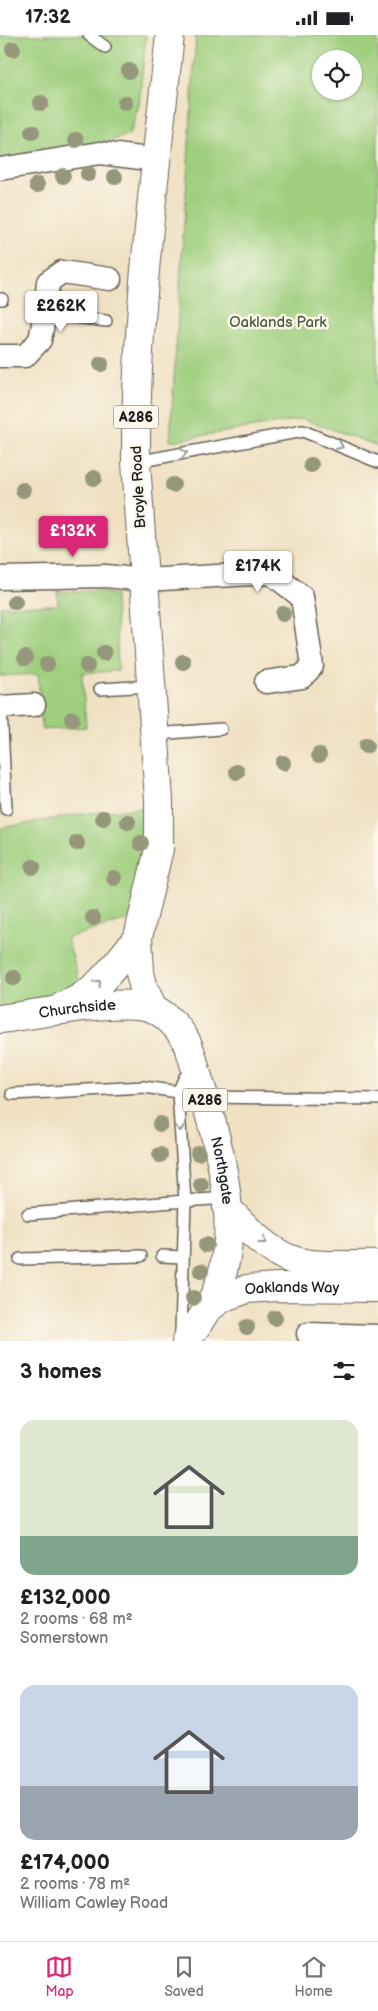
<!DOCTYPE html>
<meta charset="utf-8">
<style>
:root{--surface:#fff;--page:#f2f2f2;--text:#202124;--muted:#757577;--line:#e0e0e0;--accent:#db2777}
body{margin:0;font-family:"Balsamiq Sans",sans-serif;background:var(--page);color:var(--text);height:100vh;display:flex;flex-direction:column;font-size:19px;white-space:nowrap}
*{box-sizing:border-box;margin:0}
p{font-size:16px;color:var(--muted)}
.icon{flex:none;width:28px;height:28px;fill:none;stroke:currentColor;stroke-width:2;stroke-linecap:round;stroke-linejoin:round}
.map{position:relative;height:1306px;overflow:hidden}
.side{display:flex;flex-direction:column;background:var(--surface);flex:1}
.side>*{flex:none}
.tools{position:absolute;left:312px;top:15px;display:grid;gap:10px}
.tools a{display:grid;place-items:center;width:50px;height:50px;border-radius:50%;background:var(--surface);box-shadow:0 1px 4px #0004;font-size:25px}
.price{position:absolute;translate:-50% -42px;padding:0 11px;border-radius:5px;background:#fff;color:#222;font-size:16px;line-height:32px;filter:drop-shadow(0 1px 2px #0008)}
.price::after{content:'';position:absolute;left:50%;top:30px;width:15px;height:11px;margin-left:-8px;background:inherit;clip-path:polygon(0 0,100% 0,50% 100%)}
.price.active{background:var(--accent);color:#fff}
ul{padding:0;list-style:none}
li{display:grid;align-content:center;gap:10px;height:265px;padding:0 20px}
li span{display:grid;place-items:center;height:155px;border-radius:15px;color:#555}
li>.icon{margin-inline-start:auto}
span .icon{width:90px;height:90px;fill:#fffc;stroke-width:1}
li b{font-size:21px}
h2{display:flex;justify-content:space-between;align-items:center;height:60px;padding:0 20px;font-size:21px}
.status{display:flex;justify-content:space-between;align-items:center;height:35px;padding:0 25px;background:var(--surface);direction:ltr}
.status svg{height:14px;fill:currentColor}
.menu{display:flex;justify-content:space-around;align-items:center;height:70px;border-top:1px solid var(--line);background:var(--surface);font-size:14px;color:var(--muted)}
.menu a{display:grid;justify-items:center;gap:2px}
.menu .active{color:var(--accent)}
.map>svg:first-child{display:block}
</style>
<div class="status"><b>17:32</b><svg viewBox="0 0 49 12"><path d="M0 12V9h3v3zM5 12V6h3v6zM10 12V3h3v9zM15 12V0h3v12zM26 1h20v11H26zM47 4h2v5h-2z"/></svg></div>
<div class="map">
<svg width="378" height="1306" viewBox="0 0 378 1306">
<rect width="100%" height="100%" fill="#fbf7ec"/>
<filter id="ink" filterUnits="userSpaceOnUse"><feTurbulence type="fractalNoise" baseFrequency=".02" numOctaves="2"/><feDisplacementMap in="SourceGraphic" scale="10" xChannelSelector="R" yChannelSelector="G"/><feConvolveMatrix kernelMatrix="1 2 1 2 8 2 1 2 1" color-interpolation-filters="sRGB"/></filter>
<filter id="wash" filterUnits="userSpaceOnUse"><feTurbulence type="fractalNoise" baseFrequency=".0096" numOctaves="4" result="noise"/><feDisplacementMap in="SourceGraphic" scale="20" xChannelSelector="R" yChannelSelector="G"/><feGaussianBlur stdDeviation="1.12" result="paint"/><feColorMatrix in="noise" values="0 0 0 0 0 0 0 0 0 0 0 0 0 0 0 0 0 1.4 0 .05"/><feComposite in="paint" operator="in"/></filter>
<g filter="url(#wash)">
<rect width="100%" height="100%" fill="#f0e1c3"/>
<g fill="#9fcf7e" stroke="#5e764d" fill-rule="evenodd">
<path d="M 0,0 L 146,0 L 139,70 L 129,100 L 98,110 L 0,127 Z"/>
<path d="M 196,0 L 378,0 L 378,411 L 303,384 L 170,406 ZM 321,24 L 354,24 L 354,56 L 321,56 Z"/>
<path d="M 99,556 L 115,560 L 118,636 L 82,638 L 86,692 L 42,695 L 38,639 L 0,641 L 0,571 L 58,570 L 57,557 Z"/>
<path d="M 147,773 L 151,816 L 131,884 L 67,903 L 82,956 L 0,977 L 0,793 L 88,778 Z"/>
</g>
</g>
<g filter="url(#ink)">
<g fill="none" stroke-linecap="round" stroke-linejoin="round">
<g stroke="#666156" stroke-width="14">
<g id="service">
<path d="M 89,0 L 105,12"/>
<path d="M 0,264 L 2,264"/>
<path d="M 45,278 L 106,286"/>
<path d="M 136,427 L 303,396 L 378,427"/>
<path d="M 100,654 L 151,651"/>
<path d="M 1,672 L 6,774"/>
<path d="M 156,699 L 221,694"/>
<path d="M 193,1033 L 185,1042 L 178,1057 L 185,1166 L 226,1163"/>
<path d="M 12,1059 L 144,1052 L 178,1057"/>
<path d="M 205,1062 L 378,1064"/>
<path d="M 28,1179 L 185,1166 L 181,1296 L 184,1302"/>
<path d="M 162,1221 L 183,1222"/>
<path d="M 20,1224 L 141,1221"/>
</g>
</g>
<g stroke="#666156" stroke-width="25">
<g id="minor">
<path d="M 0,134 L 100,118 L 157,125"/>
<path d="M 0,321 L 25,321 L 40,305 L 45,278 L 48,247 L 62,237 L 110,244"/>
<path d="M 0,543 L 106,541 L 144,545 L 271,538 L 302,562 L 312,631 L 302,642 L 266,647"/>
<path d="M 0,672 L 34,670"/>
<path d="M 308,1299 L 378,1301"/>
</g>
</g>
<g stroke="#666156" stroke-width="30">
<g id="primary">
<path d="M 63,971 C 96,959 117,928 138,902"/>
<path d="M 153,973 L 144,954 L 140,938 L 138,902 L 159,814 L 159,765 L 136,427 C 135,284 155,142 170,0"/>
<path id="s1" d="M 0,984 C 32,980 128,961 154,974 C 168,981 182,996 188,1010 C 192,1019 194,1029 197,1039 C 214,1091 236,1167 226,1221 C 221,1256 206,1278 186,1306"/>
<path d="M 227,1173 C 246,1193 267,1216 293,1225 C 314,1233 355,1229 378,1230"/>
<path id="s2" d="M 209,1273 L 224,1262 L 247,1254 L 277,1252 L 378,1253"/>
</g>
</g>
<use href="#service" stroke="#fff" stroke-width="11"/>
<use href="#minor" stroke="#fff" stroke-width="22"/>
<use href="#primary" stroke="#fff" stroke-width="28"/>
</g>
<g fill="#95977a">
<circle cx="13" cy="14" r="8"/>
<circle cx="129" cy="36" r="8"/>
<circle cx="41" cy="68" r="8"/>
<circle cx="125" cy="68" r="8"/>
<circle cx="32" cy="97" r="8"/>
<circle cx="76" cy="105" r="8"/>
<circle cx="88" cy="139" r="8"/>
<circle cx="63" cy="141" r="8"/>
<circle cx="115" cy="142" r="8"/>
<circle cx="37" cy="150" r="8"/>
<circle cx="67" cy="267" r="8"/>
<circle cx="101" cy="329" r="8"/>
<circle cx="311" cy="430" r="8"/>
<circle cx="94" cy="443" r="8"/>
<circle cx="173" cy="450" r="8"/>
<circle cx="23" cy="455" r="8"/>
<circle cx="89" cy="498" r="8"/>
<circle cx="15" cy="567" r="8"/>
<circle cx="283" cy="579" r="8"/>
<circle cx="104" cy="618" r="8"/>
<circle cx="25" cy="623" r="8"/>
<circle cx="183" cy="627" r="8"/>
<circle cx="47" cy="629" r="8"/>
<circle cx="87" cy="631" r="8"/>
<circle cx="72" cy="684" r="8"/>
<circle cx="366" cy="711" r="8"/>
<circle cx="319" cy="720" r="8"/>
<circle cx="283" cy="728" r="8"/>
<circle cx="237" cy="737" r="8"/>
<circle cx="103" cy="783" r="8"/>
<circle cx="128" cy="787" r="8"/>
<circle cx="77" cy="808" r="8"/>
<circle cx="141" cy="808" r="8"/>
<circle cx="33" cy="832" r="8"/>
<circle cx="114" cy="843" r="8"/>
<circle cx="93" cy="883" r="8"/>
<circle cx="14" cy="943" r="8"/>
<circle cx="160" cy="1089" r="8"/>
<circle cx="198" cy="1118" r="8"/>
<circle cx="160" cy="1120" r="8"/>
<circle cx="201" cy="1150" r="8"/>
<circle cx="206" cy="1210" r="8"/>
<circle cx="201" cy="1236" r="8"/>
<circle cx="193" cy="1263" r="8"/>
<circle cx="275" cy="1283" r="8"/>
<circle cx="247" cy="1292" r="8"/>
</g>
<defs><path id="oneway-chevron" d="M-2-3.5L2.5 0L-2 3.5" fill="none" stroke-width="1.6" stroke-linecap="round" stroke-linejoin="round" transform="scale(1.25)"/></defs>
<g stroke="#999">
<use href="#oneway-chevron" transform="translate(340 411) rotate(23)"/>
<use href="#oneway-chevron" transform="translate(184 418) rotate(-11)"/>
<use href="#oneway-chevron" transform="translate(98 948) rotate(-47)"/>
<use href="#oneway-chevron" transform="translate(180 1093) rotate(86)"/>
<use href="#oneway-chevron" transform="translate(263 1206) rotate(37)"/>
</g>
</g>
<g text-anchor="middle" stroke-width="5" stroke-linejoin="round" paint-order="stroke">
<g fill="#fbf7ec" stroke="#5f5e5a" stroke-width="1">
<rect x="113.5" y="370.5" width="45" height="23" rx="4"/>
<rect x="182.5" y="1053.5" width="45" height="23" rx="4"/>
</g>
<g font-size="14" font-weight="bold" fill="#1c1c1c">
<text x="136" y="387">A286</text>
<text x="205" y="1070">A286</text>
</g>
<g font-size="15" fill="#4a5b3e" stroke="#fbf7ec">
<text x="278" y="292">Oaklands Park</text>
</g>
<g font-size="15" fill="#1c1c1c" stroke="#fbf7ec">
<text transform="translate(138 452) rotate(-93)" y="5">Broyle Road</text>
<text dy="5" stroke="none"><textPath href="#s1" startOffset="78">Churchside</textPath></text>
<text dy="5" stroke="none"><textPath href="#s1" startOffset="336">Northgate</textPath></text>
<text dy="5" stroke="none"><textPath href="#s2" startOffset="88">Oaklands Way</textPath></text>
</g>
</g>
</svg>
<div class="tools">
<a><svg class="icon" aria-label="locate" viewBox="0 0 24 24"><circle cx="12" cy="12" r="6"/><path d="M12 2v4M12 18v4M2 12h4M18 12h4"/></svg></a>
</div>
<b class="price" style="left:61px;top:298px">£262K</b>
<b class="price active" style="left:73px;top:523px">£132K</b>
<b class="price" style="left:258px;top:558px">£174K</b>
</div>
<section class="side">
<h2>3 homes<svg class="icon" aria-label="filters" viewBox="0 0 24 24"><path d="M4 7h16M4 17h16"/><circle cx="9" cy="7" r="2"/><circle cx="15" cy="17" r="2"/></svg></h2>
<ul>
<li><span style="background:linear-gradient(#dfe7d0 75%,#7fa58c 0)"><svg class="icon" aria-label="home" viewBox="0 0 24 24"><path d="M3 11l9-7 9 7M6 9v11h12V9"/></svg></span><div><b>£132,000</b><p>2 rooms · 68 m²</p><p>Somerstown</p></div></li>
<li><span style="background:linear-gradient(#c9d6e8 65%,#9aa5b1 0)"><svg class="icon" aria-label="home" viewBox="0 0 24 24"><path d="M3 11l9-7 9 7M6 9v11h12V9"/></svg></span><div><b>£174,000</b><p>2 rooms · 78 m²</p><p>William Cawley Road</p></div></li>
</ul>
</section>
<nav class="menu">
<a class="active"><svg class="icon" aria-label="map" viewBox="0 0 24 24"><path d="M3 6l6-2 6 2 6-2v14l-6 2-6-2-6 2zM9 4v14M15 6v14"/></svg>Map</a>
<a><svg class="icon" aria-label="saved" viewBox="0 0 24 24"><path d="M7 4h10v16l-5-4-5 4z"/></svg>Saved</a>
<a><svg class="icon" aria-label="home" viewBox="0 0 24 24"><path d="M3 11l9-7 9 7M6 9v11h12V9"/></svg>Home</a>
</nav>
